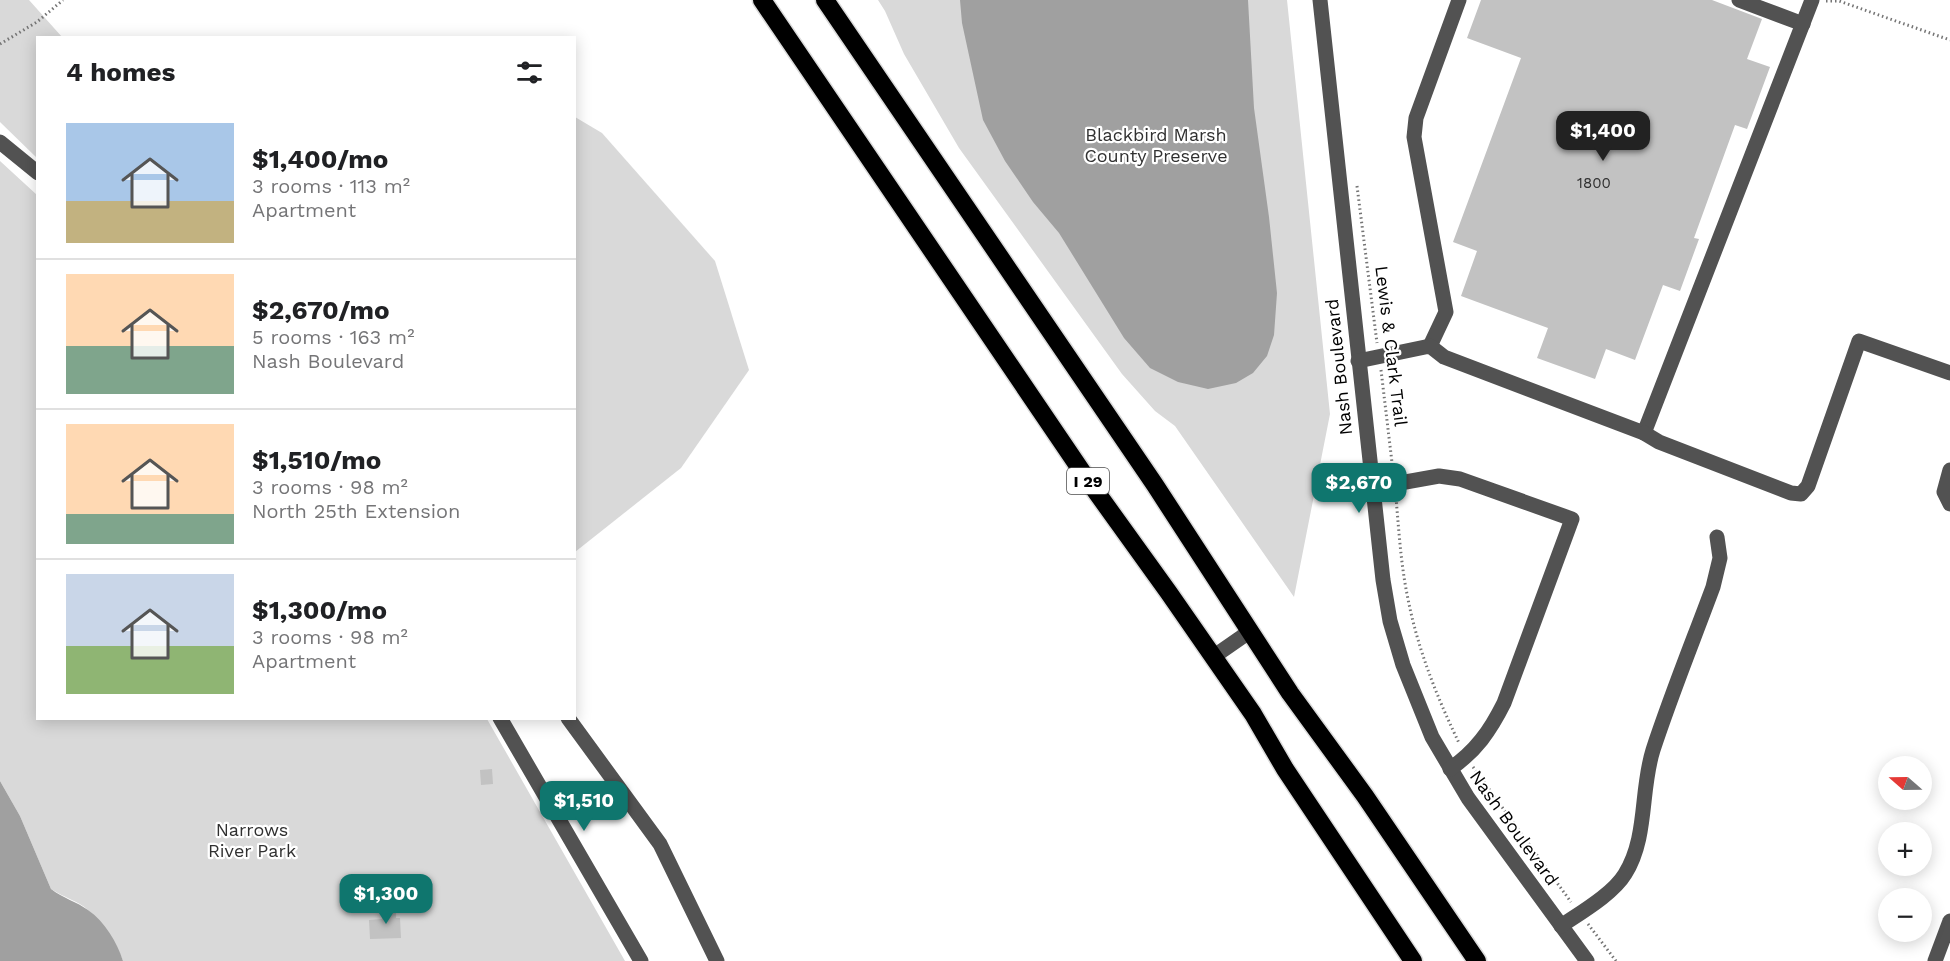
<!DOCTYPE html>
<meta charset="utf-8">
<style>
:root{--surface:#fff;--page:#f6f6f6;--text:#202124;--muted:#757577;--line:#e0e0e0;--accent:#0f766e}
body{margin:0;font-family:"Work Sans",sans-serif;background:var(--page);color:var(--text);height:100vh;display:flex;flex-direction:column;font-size:22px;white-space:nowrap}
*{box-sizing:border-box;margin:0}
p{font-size:20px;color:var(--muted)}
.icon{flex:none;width:33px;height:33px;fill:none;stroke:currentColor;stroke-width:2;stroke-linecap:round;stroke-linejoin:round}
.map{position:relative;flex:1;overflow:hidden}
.panel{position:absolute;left:36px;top:36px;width:540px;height:684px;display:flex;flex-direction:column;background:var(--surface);border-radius:0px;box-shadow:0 3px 15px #0003}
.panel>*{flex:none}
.needle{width:39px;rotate:290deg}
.buttons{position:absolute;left:1878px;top:756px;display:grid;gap:12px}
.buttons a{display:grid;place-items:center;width:54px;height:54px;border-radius:50%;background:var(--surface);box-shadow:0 3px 15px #0003;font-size:30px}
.price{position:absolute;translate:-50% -51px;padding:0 14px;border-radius:12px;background:var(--accent);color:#fff;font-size:20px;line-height:39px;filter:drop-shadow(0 2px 3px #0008)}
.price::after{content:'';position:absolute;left:50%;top:36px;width:18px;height:14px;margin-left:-9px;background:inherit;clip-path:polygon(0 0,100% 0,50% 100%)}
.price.on{background:#222;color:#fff}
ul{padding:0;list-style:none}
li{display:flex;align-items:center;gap:18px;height:150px;padding:0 30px}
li+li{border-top:2px solid var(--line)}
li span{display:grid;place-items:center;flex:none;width:168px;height:120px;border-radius:0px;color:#555}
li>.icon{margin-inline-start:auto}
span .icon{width:72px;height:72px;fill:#fffc;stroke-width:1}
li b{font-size:26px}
h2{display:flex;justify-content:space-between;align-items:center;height:72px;padding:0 30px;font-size:26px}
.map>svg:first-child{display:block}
</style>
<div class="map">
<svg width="1950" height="961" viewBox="0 0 1950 961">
<rect width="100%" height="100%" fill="#fff"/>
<g fill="#d9d9d9">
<path d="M 0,0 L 29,0 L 62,37 L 38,38 L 37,158 L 0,122 Z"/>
<path d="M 878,0 L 1287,0 L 1330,414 L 1294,597 L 1175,426 L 1155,411 L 1122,374 L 959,148 L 904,54 L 885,11 Z"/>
<path d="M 575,117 L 602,133 L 715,261 L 749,370 L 681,468 L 575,552 Z"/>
<path d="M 0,161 L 37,195 L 38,718 L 487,719 L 625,961 L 123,961 C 118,946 100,920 88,910 C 78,901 63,897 51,889 L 20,816 L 0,781 Z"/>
</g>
<g fill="#a0a0a0">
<path d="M 960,0 L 1248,0 L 1254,108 L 1269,217 L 1277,293 L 1274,335 L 1267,356 L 1253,373 L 1236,383 L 1208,389 L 1178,382 L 1150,368 L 1124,338 L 1059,233 L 1033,202 L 1005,161 L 983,120 L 962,23 Z"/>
<path d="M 0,781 L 20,816 L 51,889 C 63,898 77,902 88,910 C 105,922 117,942 123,961 L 0,961 Z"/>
</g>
<g fill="#c2c2c2">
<path d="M 1481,0 L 1712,0 L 1762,19 L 1747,59 L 1770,67 L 1747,129 L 1735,125 L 1694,238 L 1699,239 L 1680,291 L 1663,285 L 1635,360 L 1606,349 L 1595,379 L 1537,358 L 1548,328 L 1461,296 L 1477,251 L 1453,242 L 1521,58 L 1467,38 Z"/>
<path d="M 492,769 L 493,784 L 481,785 L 480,770 Z"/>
<path d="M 396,905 L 396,918 L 400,918 L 401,938 L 370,939 L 369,920 L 382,919 L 382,906 Z"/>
</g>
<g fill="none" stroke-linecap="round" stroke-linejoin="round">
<g stroke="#dbdbdb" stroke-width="21">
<g id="highway">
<path d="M 762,0 L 1087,479 L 1169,593 L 1253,714 L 1285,769 L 1413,961"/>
<path d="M 825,0 L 1155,485 L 1290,693 L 1365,796 L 1477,961"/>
</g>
</g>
<g stroke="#747474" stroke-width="3" stroke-dasharray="1.5 3" stroke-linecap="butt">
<path d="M 1826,1 L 1839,1 L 1950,40"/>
<path d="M 0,44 L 37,22 L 63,0"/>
<path d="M 1357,186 L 1377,343"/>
<path d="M 1381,370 L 1393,471"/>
<path d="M 1396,498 C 1399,532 1401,566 1408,599 C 1418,650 1437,697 1459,743"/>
<path d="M 1473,767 L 1571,902"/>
<path d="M 1588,924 L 1616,961"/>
</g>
<g stroke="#525252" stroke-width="15">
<path d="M 1320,0 L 1383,580 L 1390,621 L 1403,665 L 1432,737 L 1468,798 L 1587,961"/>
<path d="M 1739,0 L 1803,24"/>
<path d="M 0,142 L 38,173"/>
<path d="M 1430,346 L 1446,312 L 1414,137 L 1416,118 L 1459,0"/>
<path d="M 1358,361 L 1430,346 L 1444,357 L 1644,433 L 1812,0"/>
<path d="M 1644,433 L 1659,442 L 1791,493 L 1801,494 L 1808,486 L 1859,341 L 1950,373"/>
<path d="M 1950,470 L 1944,492 L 1950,504"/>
<path d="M 1372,488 L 1439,476 L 1460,479 L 1572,519 L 1504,703 C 1490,731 1476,751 1450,769"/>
<path d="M 1213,657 L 1249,632"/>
<path d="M 500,718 L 641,961"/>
<path d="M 568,718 L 660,844 L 717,961"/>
<path d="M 1561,926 C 1580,913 1613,894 1625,874 C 1648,837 1640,791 1653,750 C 1671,695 1693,641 1713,587 L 1720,558 L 1717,537"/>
<path d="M 1935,961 L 1950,921"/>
</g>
<use href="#highway" stroke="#000" stroke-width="18"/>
</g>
<g text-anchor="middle" stroke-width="4.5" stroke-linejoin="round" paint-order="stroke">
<g font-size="15" fill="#303030">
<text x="1594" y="188">1800</text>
</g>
<rect fill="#fff" stroke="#4c4c4c" stroke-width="1.5" x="1067" y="468" width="42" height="26" rx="4.5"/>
<g font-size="16" font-weight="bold" fill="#000">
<text x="1088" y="487">I 29</text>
</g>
<g font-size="18" fill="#303030" stroke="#fff">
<text x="1156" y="141">Blackbird Marsh<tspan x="1156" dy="21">County Preserve</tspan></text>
<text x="252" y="836">Narrows<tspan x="252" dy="21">River Park</tspan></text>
</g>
<g font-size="18" fill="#000" stroke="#fff">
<text transform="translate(1391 346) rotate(83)" y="6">Lewis &amp; Clark Trail</text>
<text transform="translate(1339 367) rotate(-96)" y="6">Nash Boulevard</text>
<text transform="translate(1514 828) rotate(54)" y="6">Nash Boulevard</text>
</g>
</g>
</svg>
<div class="buttons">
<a><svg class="needle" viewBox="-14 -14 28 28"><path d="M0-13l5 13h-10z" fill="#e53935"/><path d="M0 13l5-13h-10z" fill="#757577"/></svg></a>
<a>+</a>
<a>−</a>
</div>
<b class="price on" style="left:1603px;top:162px">$1,400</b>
<b class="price" style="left:1359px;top:514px">$2,670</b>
<b class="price" style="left:584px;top:832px">$1,510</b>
<b class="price" style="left:386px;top:925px">$1,300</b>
<section class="panel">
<h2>4 homes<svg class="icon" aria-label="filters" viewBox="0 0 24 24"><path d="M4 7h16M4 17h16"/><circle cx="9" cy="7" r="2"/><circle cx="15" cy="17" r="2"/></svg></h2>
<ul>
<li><span style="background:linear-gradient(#a9c7e8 65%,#c2b280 0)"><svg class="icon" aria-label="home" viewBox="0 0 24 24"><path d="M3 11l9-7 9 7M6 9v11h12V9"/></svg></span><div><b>$1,400/mo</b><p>3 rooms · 113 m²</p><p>Apartment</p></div></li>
<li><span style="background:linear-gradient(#ffd9b3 60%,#7fa58c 0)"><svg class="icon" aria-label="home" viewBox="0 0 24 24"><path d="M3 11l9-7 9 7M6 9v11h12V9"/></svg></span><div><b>$2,670/mo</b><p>5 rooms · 163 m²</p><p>Nash Boulevard</p></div></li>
<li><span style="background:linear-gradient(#ffd9b3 75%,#7fa58c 0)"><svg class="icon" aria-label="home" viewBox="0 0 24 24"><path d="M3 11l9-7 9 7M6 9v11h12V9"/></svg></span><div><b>$1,510/mo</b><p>3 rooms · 98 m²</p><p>North 25th Extension</p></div></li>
<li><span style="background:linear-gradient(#c9d6e8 60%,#8fb573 0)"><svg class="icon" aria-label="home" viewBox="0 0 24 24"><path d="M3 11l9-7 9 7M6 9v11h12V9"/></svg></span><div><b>$1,300/mo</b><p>3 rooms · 98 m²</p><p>Apartment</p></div></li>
</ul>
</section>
</div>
